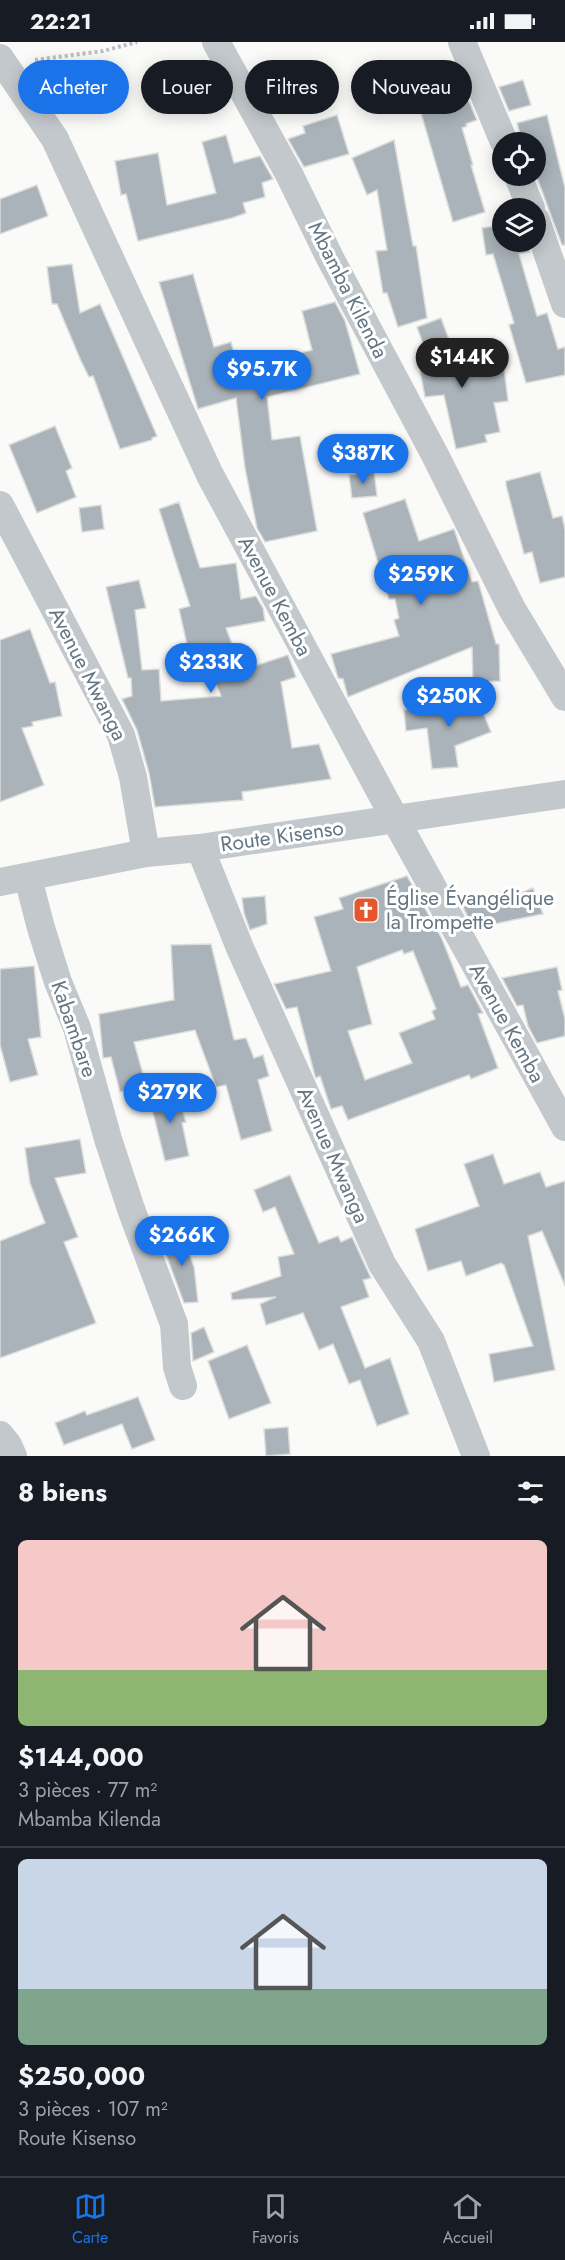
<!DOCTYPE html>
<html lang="fr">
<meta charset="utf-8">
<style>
:root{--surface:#171b24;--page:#20242c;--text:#f1f3f6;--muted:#9ea1a6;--line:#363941;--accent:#1a73e8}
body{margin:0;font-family:Jost,sans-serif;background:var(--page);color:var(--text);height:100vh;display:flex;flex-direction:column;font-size:22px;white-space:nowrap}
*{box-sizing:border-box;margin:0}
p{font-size:20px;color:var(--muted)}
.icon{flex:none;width:33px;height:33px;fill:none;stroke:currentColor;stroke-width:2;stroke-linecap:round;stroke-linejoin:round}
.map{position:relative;height:1414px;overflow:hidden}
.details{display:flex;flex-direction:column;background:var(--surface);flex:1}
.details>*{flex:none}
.guide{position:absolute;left:18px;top:18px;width:530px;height:54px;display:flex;gap:12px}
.buttons{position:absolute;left:492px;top:90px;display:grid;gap:12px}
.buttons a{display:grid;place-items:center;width:54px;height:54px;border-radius:50%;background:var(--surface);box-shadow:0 3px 15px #0003;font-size:30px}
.price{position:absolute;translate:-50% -51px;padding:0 14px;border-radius:21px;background:var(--accent);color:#fff;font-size:20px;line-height:39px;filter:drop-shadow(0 2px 3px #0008)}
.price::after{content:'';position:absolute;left:50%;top:36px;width:18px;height:14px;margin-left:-9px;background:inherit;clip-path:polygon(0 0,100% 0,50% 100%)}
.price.active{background:#222;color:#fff}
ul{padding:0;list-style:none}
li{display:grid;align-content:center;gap:12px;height:318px;padding:0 18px}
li+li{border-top:2px solid var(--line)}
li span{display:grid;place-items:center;height:186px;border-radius:9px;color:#555}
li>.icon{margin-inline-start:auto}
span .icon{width:108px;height:108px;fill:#fffc;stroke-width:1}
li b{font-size:26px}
h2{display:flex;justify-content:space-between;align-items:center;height:72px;padding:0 18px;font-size:26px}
.tag{padding:0 21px;border-radius:27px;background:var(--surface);box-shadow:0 3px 15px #0003;font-size:21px;line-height:54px}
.tag.active{background:var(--accent);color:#fff}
.status{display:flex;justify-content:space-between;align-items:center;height:42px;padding:0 30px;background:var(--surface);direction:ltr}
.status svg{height:16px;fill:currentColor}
.tab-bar{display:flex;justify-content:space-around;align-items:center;height:84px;border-top:2px solid var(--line);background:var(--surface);font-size:16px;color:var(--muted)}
.tab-bar a{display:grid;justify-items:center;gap:3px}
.tab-bar .active{color:var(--accent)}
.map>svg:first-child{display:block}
</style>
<div class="status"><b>22:21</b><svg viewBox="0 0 49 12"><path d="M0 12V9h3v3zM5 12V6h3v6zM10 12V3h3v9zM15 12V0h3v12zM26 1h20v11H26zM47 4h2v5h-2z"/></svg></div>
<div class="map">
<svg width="565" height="1414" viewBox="0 0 565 1414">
<rect width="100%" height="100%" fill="#fafaf8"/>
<g fill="#aab3b9" stroke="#dcdcda" stroke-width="1.5" fill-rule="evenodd">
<path d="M 523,38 L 531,63 L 509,69 L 499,45 Z"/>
<path d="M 467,55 L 477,78 L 466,82 L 467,84 L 462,86 L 473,123 L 471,123 L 485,170 L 453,180 L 421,71 Z"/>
<path d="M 337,73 L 349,112 L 304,125 L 288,97 L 305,91 L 303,84 Z"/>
<path d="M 547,73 L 565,146 L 565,203 L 562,203 L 536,133 L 536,100 L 522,100 L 517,81 Z"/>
<path d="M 226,93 L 234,121 L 260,114 L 273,137 L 262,141 L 265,155 L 243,161 L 246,171 L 232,176 L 138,199 L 126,152 L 121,153 L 115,119 L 158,111 L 167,163 L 216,151 L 202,100 Z"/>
<path d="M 394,98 L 413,204 L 416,204 L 427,276 L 398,285 L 387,251 L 383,251 L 376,209 L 387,208 L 377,148 L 367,153 L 352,116 Z"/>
<path d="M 37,143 L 48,174 L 0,192 L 0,157 Z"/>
<path d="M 502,183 L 502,200 L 526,200 L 530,210 L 519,212 L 537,274 L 547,271 L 558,307 L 565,305 L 565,333 L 526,341 L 509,283 L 514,281 L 493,212 L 486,213 L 482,186 Z"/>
<path d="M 72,222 L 80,271 L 100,262 L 157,394 L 152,396 L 152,398 L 120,407 L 93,334 L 89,335 L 81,319 L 57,262 L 52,262 L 47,225 Z"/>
<path d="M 193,232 L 214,305 L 231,300 L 238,325 L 253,319 L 254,323 L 312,308 L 302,269 L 335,260 L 345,279 L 360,332 L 267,355 L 272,398 L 300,394 L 317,489 L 265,500 L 257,486 L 245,426 L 236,356 L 198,367 L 159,240 Z"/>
<path d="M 441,276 L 462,333 L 504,326 L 508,359 L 494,361 L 500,390 L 485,393 L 487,400 L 456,407 L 444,353 L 425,355 L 420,329 L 432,327 L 417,285 Z"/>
<path d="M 55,384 L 72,426 L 66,429 L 76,455 L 37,471 L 9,403 Z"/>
<path d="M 374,430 L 377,454 L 352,456 L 349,433 Z"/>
<path d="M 540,430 L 553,476 L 562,474 L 565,487 L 565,535 L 540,541 L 532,510 L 524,512 L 506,443 L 506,439 Z"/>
<path d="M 405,457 L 419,499 L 454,487 L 472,540 L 478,539 L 496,602 L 499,602 L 500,639 L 473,640 L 472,605 L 348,655 L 343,637 L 338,636 L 331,612 L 399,594 L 394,578 L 399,576 L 395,557 L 389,557 L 363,471 Z"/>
<path d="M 179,460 L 200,526 L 236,521 L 241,557 L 256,554 L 263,566 L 265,579 L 226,586 L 242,628 L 288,613 L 296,635 L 281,640 L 292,706 L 319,702 L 331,737 L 242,750 L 243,758 L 155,765 L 149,731 L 137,688 L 122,657 L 132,654 L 131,636 L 128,636 L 106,545 L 139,538 L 146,566 L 135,568 L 142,628 L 159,627 L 161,659 L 221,654 L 202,604 L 188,607 L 179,567 L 190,564 L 159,467 Z"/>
<path d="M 101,463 L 104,487 L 82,490 L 79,466 Z"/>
<path d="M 30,587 L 50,641 L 55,640 L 62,674 L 32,680 L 33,684 L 22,686 L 44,743 L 0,760 L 0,598 Z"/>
<path d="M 475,651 L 491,690 L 455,704 L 458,725 L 432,727 L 427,686 L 406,689 L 404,668 L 448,662 Z"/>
<path d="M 407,834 L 442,897 L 461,945 L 468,943 L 483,971 L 478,972 L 498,1026 L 471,1037 L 469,1033 L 348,1078 L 342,1064 L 331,1067 L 320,1034 L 316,1036 L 315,1034 L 297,965 L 286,967 L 274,942 L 331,929 L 314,875 L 343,867 L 339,856 ZM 402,908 L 404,912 L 413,909 L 436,967 L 432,969 L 435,977 L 399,991 L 412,1021 L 365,1038 L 348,989 L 372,982 L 357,925 Z"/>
<path d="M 533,846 L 543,872 L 474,886 L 459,858 L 517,847 L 518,852 Z"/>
<path d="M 265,854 L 267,882 L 250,888 L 244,871 L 242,856 Z"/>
<path d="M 211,902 L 234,998 L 246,996 L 254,1016 L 263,1013 L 269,1034 L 258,1038 L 272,1089 L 241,1098 L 226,1043 L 216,1045 L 195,988 L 134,1000 L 146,1043 L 120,1050 L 111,1015 L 103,1016 L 99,972 L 174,958 L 171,903 Z"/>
<path d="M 34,924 L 41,995 L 28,997 L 38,1033 L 10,1040 L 0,1003 L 0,927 Z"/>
<path d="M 557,925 L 562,948 L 558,949 L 565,977 L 565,994 L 537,1001 L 528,984 L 523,963 L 517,964 L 502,936 Z"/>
<path d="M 175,1046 L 186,1080 L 182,1081 L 189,1114 L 165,1119 L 149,1054 Z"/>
<path d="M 80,1097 L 86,1131 L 55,1136 L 78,1195 L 64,1200 L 96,1281 L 0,1316 L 0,1199 L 45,1181 L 30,1141 L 25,1106 Z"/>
<path d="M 493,1112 L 504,1142 L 540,1130 L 546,1145 L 565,1139 L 565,1244 L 542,1189 L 528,1194 L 555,1328 L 494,1340 L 489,1312 L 533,1304 L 504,1223 L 501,1221 L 466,1234 L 461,1219 L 428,1229 L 415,1187 L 479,1164 L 464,1122 Z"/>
<path d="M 290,1133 L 319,1201 L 338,1194 L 341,1200 L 352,1195 L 371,1236 L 363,1238 L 369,1255 L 341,1265 L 365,1326 L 390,1316 L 409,1372 L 377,1384 L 360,1338 L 349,1342 L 333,1302 L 319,1308 L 303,1271 L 266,1283 L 260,1262 L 276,1255 L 232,1258 L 231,1251 L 281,1234 L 278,1215 L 294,1212 L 275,1165 L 263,1170 L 254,1148 Z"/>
<path d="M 182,1192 L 194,1225 L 198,1260 L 184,1261 L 161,1199 Z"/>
<path d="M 204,1285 L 214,1310 L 193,1319 L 191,1291 Z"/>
<path d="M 247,1303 L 271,1361 L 229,1377 L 208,1319 Z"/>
<path d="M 138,1355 L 155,1398 L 132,1407 L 122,1382 L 64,1403 L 55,1381 L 85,1369 L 87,1373 Z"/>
<path d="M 288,1385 L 290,1412 L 266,1414 L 264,1387 Z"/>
</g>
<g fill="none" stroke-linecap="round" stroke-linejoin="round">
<path stroke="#bbbfc2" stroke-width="4" stroke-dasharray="3 3" stroke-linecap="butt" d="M 35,18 L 103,9 L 137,0"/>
<g stroke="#c3c8cc" stroke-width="28">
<path d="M 216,0 L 289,132 L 330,216 L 435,413 L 512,567 L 565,655"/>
<path d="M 462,0 L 504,100"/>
<path d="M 0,16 L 55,97 L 210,433 L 395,777 L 565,1085"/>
<path d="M 518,134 L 531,166"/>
<path d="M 536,178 L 565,262"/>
<path d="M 0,463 L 121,693 L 133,735 L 146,811"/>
<path d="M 200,806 L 240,906 L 382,1222 L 431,1299 L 476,1414"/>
<path d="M 28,836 L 41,886 L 58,940 L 77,986 L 108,1097 L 131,1167 L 174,1282 L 177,1325 L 183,1344"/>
<path d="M 0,840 L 146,811 L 200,806 L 565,752"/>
<path d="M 0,1393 L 8,1403 L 13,1414"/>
</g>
</g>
<defs>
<g id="church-square" transform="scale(1.35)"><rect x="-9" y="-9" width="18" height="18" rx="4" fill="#e4572e" stroke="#fff"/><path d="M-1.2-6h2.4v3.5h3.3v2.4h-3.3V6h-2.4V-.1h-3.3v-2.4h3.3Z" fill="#fff"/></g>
</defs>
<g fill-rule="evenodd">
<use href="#church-square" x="366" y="868"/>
</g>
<g text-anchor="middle" stroke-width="6" stroke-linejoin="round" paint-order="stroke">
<g font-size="21" fill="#657683" stroke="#fff">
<text transform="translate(348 248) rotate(63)" y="7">Mbamba Kilenda</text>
<text transform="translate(275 554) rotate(62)" y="7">Avenue Kemba</text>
<text transform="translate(88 632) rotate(63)" y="7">Avenue Mwanga</text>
<text transform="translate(282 794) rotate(-8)" y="7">Route Kisenso</text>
<text transform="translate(507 981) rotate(61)" y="7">Avenue Kemba</text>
<text transform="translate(74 987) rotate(71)" y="7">Kabambare</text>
<text transform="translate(333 1113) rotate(66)" y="7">Avenue Mwanga</text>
</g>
<g font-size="21" fill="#657683" stroke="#fff" text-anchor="start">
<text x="386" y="863">Église Évangélique<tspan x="386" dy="24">la Trompette</tspan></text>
</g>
</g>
</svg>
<div class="buttons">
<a><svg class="icon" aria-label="locate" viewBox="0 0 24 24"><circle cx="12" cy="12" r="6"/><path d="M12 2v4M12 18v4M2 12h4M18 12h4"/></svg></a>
<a><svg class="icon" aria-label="layers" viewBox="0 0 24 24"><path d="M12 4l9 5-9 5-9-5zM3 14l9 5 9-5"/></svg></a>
</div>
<b class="price active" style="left:462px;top:347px">$144K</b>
<b class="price" style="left:262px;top:359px">$95.7K</b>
<b class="price" style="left:363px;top:443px">$387K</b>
<b class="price" style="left:421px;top:564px">$259K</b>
<b class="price" style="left:211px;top:652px">$233K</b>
<b class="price" style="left:449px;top:686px">$250K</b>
<b class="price" style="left:170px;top:1082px">$279K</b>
<b class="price" style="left:182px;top:1225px">$266K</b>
<div class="guide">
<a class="tag active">Acheter</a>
<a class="tag">Louer</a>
<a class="tag">Filtres</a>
<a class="tag">Nouveau</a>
</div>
</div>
<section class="details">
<h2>8 biens<svg class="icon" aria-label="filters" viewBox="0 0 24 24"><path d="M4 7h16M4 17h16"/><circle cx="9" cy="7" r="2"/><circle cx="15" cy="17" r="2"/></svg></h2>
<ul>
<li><span style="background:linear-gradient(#f6c9c9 70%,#8fb573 0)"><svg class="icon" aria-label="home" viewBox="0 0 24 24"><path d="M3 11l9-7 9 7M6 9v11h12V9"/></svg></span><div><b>$144,000</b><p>3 pièces · 77 m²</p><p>Mbamba Kilenda</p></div></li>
<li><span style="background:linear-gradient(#c9d6e8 70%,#7fa58c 0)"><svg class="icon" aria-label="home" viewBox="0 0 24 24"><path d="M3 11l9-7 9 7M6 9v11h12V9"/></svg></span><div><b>$250,000</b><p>3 pièces · 107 m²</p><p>Route Kisenso</p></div></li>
</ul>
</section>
<nav class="tab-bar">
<a class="active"><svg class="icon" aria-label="map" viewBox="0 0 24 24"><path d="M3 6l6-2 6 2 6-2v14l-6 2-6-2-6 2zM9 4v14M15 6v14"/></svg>Carte</a>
<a><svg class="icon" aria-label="saved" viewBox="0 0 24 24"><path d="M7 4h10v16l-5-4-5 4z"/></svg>Favoris</a>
<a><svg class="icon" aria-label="home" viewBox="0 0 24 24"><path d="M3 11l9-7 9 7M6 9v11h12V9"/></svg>Accueil</a>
</nav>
